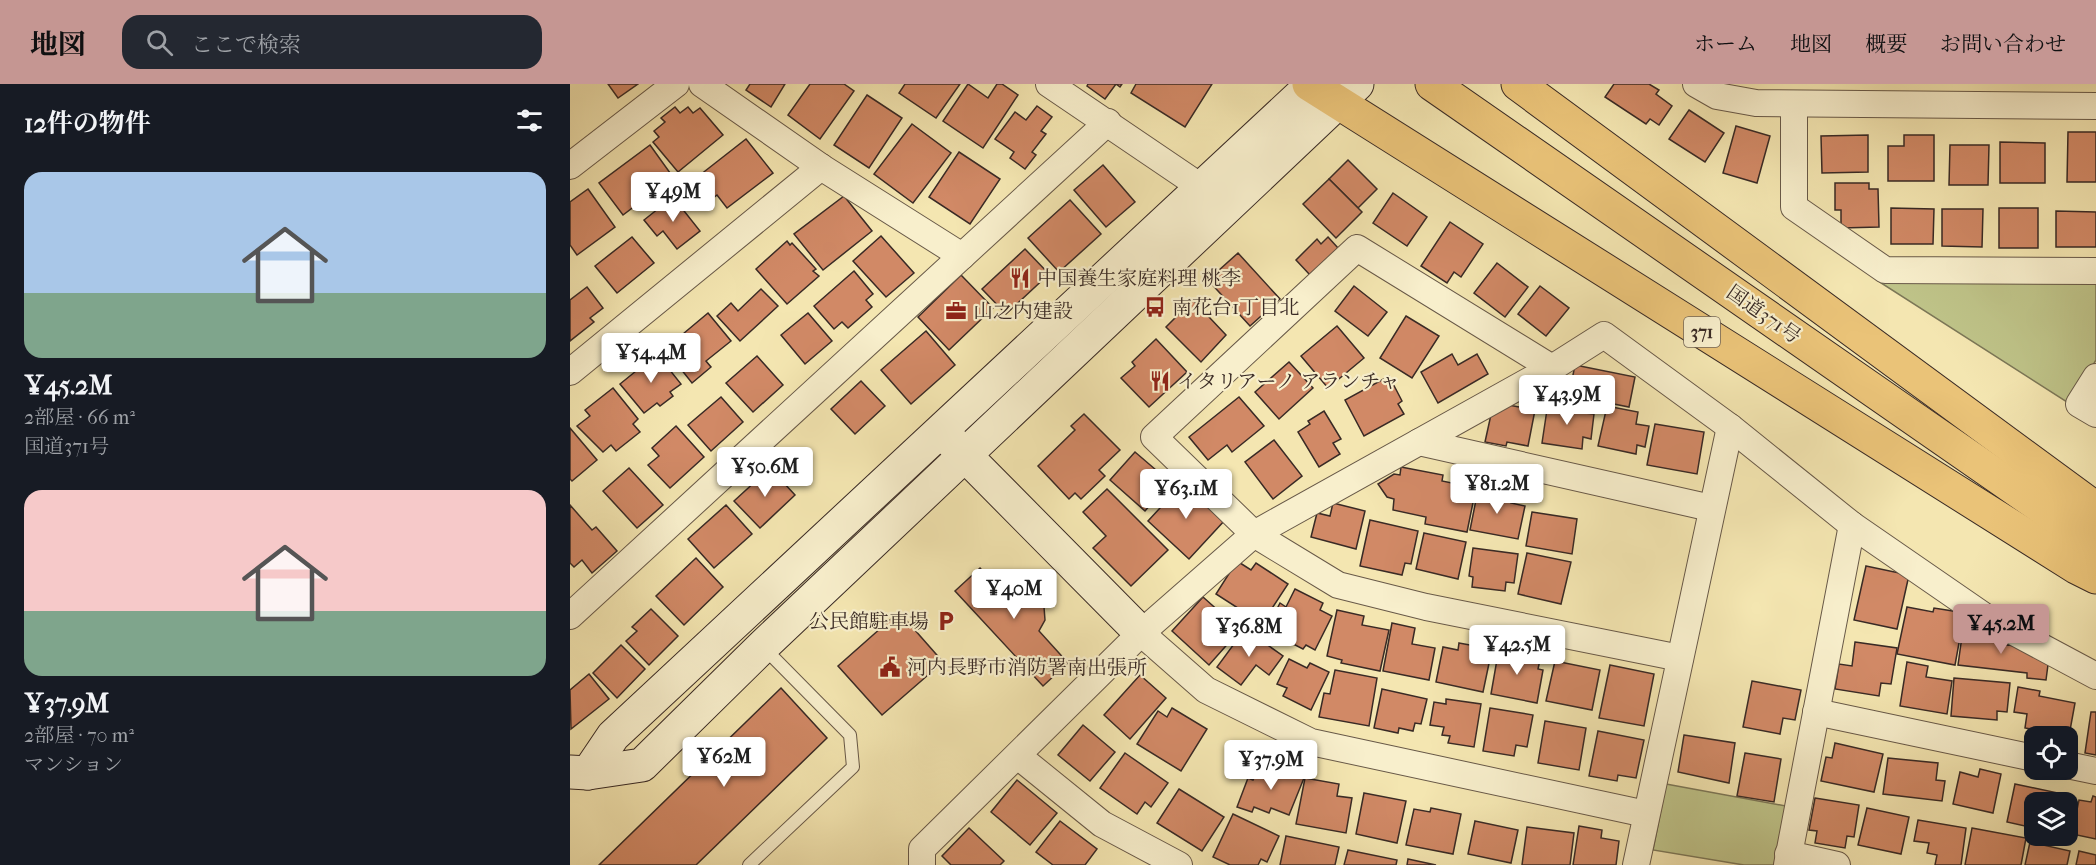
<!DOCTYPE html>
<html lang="ja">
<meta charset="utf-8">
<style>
:root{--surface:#171b24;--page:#242831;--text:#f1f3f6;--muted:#9ea1a6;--accent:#c59692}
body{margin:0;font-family:"IM FELL French Canon","Noto Serif JP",serif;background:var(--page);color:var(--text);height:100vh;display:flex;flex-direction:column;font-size:22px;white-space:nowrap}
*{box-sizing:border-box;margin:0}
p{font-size:20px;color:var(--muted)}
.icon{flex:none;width:33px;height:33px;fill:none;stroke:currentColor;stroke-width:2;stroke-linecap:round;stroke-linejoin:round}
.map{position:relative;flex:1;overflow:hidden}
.sheet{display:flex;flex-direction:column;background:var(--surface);width:570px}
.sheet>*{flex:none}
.fabs{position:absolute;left:1454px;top:642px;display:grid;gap:12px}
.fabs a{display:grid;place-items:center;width:54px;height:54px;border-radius:12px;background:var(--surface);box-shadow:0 6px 24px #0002;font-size:30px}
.price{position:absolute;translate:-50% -51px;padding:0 14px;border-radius:6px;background:#fff;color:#222;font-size:20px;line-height:39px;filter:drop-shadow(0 2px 3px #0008)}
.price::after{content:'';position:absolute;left:50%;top:36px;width:18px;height:14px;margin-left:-9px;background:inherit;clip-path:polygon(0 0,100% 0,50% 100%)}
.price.active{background:var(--accent);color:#111}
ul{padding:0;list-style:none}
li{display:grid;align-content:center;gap:12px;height:318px;padding:0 24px}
li span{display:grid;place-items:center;height:186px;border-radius:18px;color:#555}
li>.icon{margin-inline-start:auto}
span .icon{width:108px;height:108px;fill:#fffc;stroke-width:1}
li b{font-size:26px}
h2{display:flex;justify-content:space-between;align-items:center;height:72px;padding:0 24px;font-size:26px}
header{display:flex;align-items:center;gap:36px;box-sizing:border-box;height:84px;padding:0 30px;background:var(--accent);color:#111}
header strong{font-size:28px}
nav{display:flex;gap:33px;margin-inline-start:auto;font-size:21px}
.search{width:420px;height:54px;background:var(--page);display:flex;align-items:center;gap:15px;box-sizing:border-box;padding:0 21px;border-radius:18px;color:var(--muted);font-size:22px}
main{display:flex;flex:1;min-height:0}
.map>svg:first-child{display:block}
</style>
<header>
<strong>地図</strong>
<div class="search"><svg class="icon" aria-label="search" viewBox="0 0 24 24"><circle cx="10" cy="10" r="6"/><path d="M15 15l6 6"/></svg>ここで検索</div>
<nav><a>ホーム</a><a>地図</a><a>概要</a><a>お問い合わせ</a></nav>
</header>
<main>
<section class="sheet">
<h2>12件の物件<svg class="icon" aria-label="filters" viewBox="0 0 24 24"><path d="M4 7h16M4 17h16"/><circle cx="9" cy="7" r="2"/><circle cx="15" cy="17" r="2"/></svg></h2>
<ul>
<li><span style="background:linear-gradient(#a9c7e8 65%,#7fa58c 0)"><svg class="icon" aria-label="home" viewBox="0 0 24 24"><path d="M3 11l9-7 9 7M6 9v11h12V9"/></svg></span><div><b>¥45.2M</b><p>2部屋 · 66 m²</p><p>国道371号</p></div></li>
<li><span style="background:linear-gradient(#f6c9c9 65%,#7fa58c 0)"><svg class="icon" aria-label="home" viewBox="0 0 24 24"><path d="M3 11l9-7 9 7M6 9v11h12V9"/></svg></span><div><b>¥37.9M</b><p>2部屋 · 70 m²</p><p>マンション</p></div></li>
</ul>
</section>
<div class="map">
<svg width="1526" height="781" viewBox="0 0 1526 781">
<rect width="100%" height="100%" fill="#f4e6b1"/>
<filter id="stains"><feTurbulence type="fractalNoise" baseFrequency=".00333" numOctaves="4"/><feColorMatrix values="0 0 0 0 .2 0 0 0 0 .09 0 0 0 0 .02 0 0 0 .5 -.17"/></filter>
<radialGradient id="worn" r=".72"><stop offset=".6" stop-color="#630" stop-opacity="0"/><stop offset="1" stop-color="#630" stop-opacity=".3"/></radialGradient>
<g fill="#bfc489" stroke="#7c7757" stroke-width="1.5">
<path d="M 1308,197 L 1526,199 L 1526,276 L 1500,320 Z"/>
<path d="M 1096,700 L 1216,722 L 1204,781 L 1174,781 L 1083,766 Z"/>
</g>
<g fill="#d18966" stroke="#392a25" stroke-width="1.5">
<path d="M 38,0 L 68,0 L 48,14 Z"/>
<path d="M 180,0 L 215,0 L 201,23 L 176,6 Z"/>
<path d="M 240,0 L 274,0 L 284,7 L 250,55 L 218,31 Z"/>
<path d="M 335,0 L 390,0 L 366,34 L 329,9 Z"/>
<path d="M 398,0 L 418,14 L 427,0 L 432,0 L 448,11 L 413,64 L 373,37 Z"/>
<path d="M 518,0 L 552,0 L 550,3 L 546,0 L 535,15 L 517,2 Z"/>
<path d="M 566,0 L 642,0 L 615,43 L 561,9 Z"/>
<path d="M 1044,0 L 1079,0 L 1089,6 L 1086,10 L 1102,22 L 1089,41 L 1080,35 L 1076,40 L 1035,13 Z"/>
<path d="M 297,11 L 332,34 L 299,84 L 264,61 Z"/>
<path d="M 467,22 L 482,33 L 471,47 L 476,50 L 462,68 L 466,71 L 455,85 L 440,74 L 444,68 L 425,55 L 445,28 L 456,36 Z"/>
<path d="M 105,23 L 110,29 L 118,23 L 123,29 L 130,24 L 153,51 L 108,88 L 83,58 L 89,53 L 84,47 L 95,38 L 91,34 Z"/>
<path d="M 1119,26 L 1154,49 L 1135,78 L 1099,55 Z"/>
<path d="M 342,40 L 381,69 L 343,119 L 304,90 Z"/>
<path d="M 1166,42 L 1200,52 L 1187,99 L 1153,89 Z"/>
<path d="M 1498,48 L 1526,48 L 1526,98 L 1497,98 Z"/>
<path d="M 1298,51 L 1298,88 L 1252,89 L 1251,52 Z"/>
<path d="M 1334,51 L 1364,51 L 1364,97 L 1318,97 L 1318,62 L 1334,62 Z"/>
<path d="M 176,55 L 203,89 L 157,124 L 147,111 L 138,118 L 121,98 Z"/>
<path d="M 1430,58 L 1475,59 L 1475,99 L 1430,99 Z"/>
<path d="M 80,61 L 103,93 L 53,131 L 29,99 Z"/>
<path d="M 1380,61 L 1419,61 L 1418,101 L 1379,101 Z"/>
<path d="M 389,68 L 430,95 L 400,140 L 359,113 Z"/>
<path d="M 778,76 L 807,105 L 788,124 L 759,95 Z"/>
<path d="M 533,81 L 565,118 L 536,143 L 504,106 Z"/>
<path d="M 759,95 L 792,128 L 766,154 L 733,120 Z"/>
<path d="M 1265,99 L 1299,99 L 1299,105 L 1308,105 L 1309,143 L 1271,144 L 1271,126 L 1265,126 Z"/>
<path d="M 18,105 L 45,143 L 7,171 L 0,161 L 0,118 Z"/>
<path d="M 823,109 L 857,133 L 837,162 L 803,139 Z"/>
<path d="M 274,112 L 302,147 L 253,186 L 224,150 Z"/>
<path d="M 103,113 L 130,147 L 107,165 L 93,147 L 87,152 L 74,136 Z"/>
<path d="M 500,116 L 531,150 L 489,188 L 458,154 Z"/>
<path d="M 1321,124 L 1364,125 L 1363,160 L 1321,160 Z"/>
<rect x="1429" y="124" width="39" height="40"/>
<path d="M 1372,125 L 1413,125 L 1412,163 L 1372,162 Z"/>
<path d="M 1486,127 L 1526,128 L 1526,163 L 1486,163 Z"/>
<path d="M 880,138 L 913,160 L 891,193 L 884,188 L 877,199 L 851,182 Z"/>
<path d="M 311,152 L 344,189 L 316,213 L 283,177 Z"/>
<path d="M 62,153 L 84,179 L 47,209 L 25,182 Z"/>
<path d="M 758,153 L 768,164 L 740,191 L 726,176 L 747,155 L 751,160 Z"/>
<path d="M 217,157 L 220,161 L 222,159 L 246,185 L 243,187 L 249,192 L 217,220 L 186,185 Z"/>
<path d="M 455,165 L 479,190 L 436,230 L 412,205 Z"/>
<path d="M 668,169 L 710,215 L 680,242 L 638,196 Z"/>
<path d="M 927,179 L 958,203 L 935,233 L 904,209 Z"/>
<path d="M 284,187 L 303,210 L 296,216 L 302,223 L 278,244 L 272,238 L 264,245 L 244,222 Z"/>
<path d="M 391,191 L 423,224 L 379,266 L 348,233 Z"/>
<path d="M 784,202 L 817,228 L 798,252 L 765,227 Z"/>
<path d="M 970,202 L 999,224 L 976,252 L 948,230 Z"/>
<path d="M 17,203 L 33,224 L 20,234 L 24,238 L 0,257 L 0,216 Z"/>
<path d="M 191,205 L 208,222 L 170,257 L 147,232 L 161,219 L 168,227 Z"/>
<path d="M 623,216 L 656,251 L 631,278 L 596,243 Z"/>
<path d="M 138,229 L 161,257 L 136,277 L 141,283 L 122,299 L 95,265 Z"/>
<path d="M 238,229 L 262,257 L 235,280 L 211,251 Z"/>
<path d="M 836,232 L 869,252 L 842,294 L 810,274 Z"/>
<path d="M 767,242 L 794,274 L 758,304 L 731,272 Z"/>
<path d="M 356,247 L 385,281 L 341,320 L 311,286 Z"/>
<path d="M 586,255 L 617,288 L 579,323 L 551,294 L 565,282 L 562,278 Z"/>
<path d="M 87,270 L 111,300 L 100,308 L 103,312 L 90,322 L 87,319 L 74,329 L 50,300 Z"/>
<path d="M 882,270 L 888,281 L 907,270 L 918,290 L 868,319 L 851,288 Z"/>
<path d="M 187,272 L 213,301 L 183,328 L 156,299 Z"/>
<path d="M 719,278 L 743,304 L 709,335 L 685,308 Z"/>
<path d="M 1005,281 L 1065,293 L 1059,323 L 999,311 Z"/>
<path d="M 819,292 L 832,317 L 828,320 L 834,330 L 794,352 L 775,316 Z"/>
<path d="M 291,297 L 315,322 L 285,350 L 261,325 Z"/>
<path d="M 43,304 L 68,335 L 63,340 L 70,348 L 46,367 L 41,361 L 33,368 L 7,342 L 20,332 L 15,326 Z"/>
<path d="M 151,313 L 173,338 L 141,367 L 118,341 Z"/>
<path d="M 669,313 L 694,342 L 662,368 L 657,361 L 638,376 L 619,353 Z"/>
<path d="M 978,319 L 1007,323 L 1006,328 L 1024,330 L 1021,355 L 1013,353 L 1012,365 L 972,359 Z"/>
<path d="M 933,320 L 965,326 L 958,362 L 937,358 L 936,362 L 915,358 L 922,326 Z"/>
<path d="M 1037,322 L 1068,328 L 1066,340 L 1079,342 L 1075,363 L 1067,361 L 1066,370 L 1028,362 Z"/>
<path d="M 754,327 L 771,355 L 763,359 L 770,370 L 749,383 L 728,348 L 740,340 L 738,337 Z"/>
<path d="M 514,330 L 550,366 L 529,386 L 535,392 L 511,415 L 505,409 L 499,415 L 468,382 L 505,346 L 501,342 Z"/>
<path d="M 1085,340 L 1134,348 L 1127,390 L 1077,381 Z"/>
<path d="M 106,342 L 134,373 L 100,404 L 78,381 L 89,372 L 82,364 Z"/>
<path d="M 0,344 L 27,376 L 2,397 L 0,395 Z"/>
<path d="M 704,356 L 732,392 L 703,415 L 675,378 Z"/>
<path d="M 565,368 L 600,398 L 575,427 L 540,396 Z"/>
<path d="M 831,383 L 873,391 L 872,397 L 906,404 L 897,448 L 855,440 L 856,433 L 823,426 L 824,415 L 817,413 L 808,400 L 824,390 L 830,391 Z"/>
<path d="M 59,384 L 93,421 L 67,444 L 33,407 Z"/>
<path d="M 200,384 L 225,411 L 190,444 L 164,417 Z"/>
<path d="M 614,398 L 655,436 L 619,475 L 578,437 Z"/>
<path d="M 537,405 L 598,466 L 561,502 L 523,464 L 536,452 L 513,428 Z"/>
<path d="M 908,406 L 943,413 L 941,419 L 955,422 L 948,455 L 900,446 Z"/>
<path d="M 763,419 L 795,427 L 786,465 L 741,453 L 747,429 L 760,432 Z"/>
<path d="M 0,421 L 22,446 L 26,443 L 47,467 L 22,489 L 12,476 L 4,483 L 0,479 Z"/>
<path d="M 156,421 L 182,450 L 144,484 L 118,455 Z"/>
<path d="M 962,428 L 1007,435 L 1002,470 L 956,462 Z"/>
<path d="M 800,436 L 848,447 L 841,480 L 835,479 L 832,491 L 790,482 Z"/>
<path d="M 854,449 L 896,458 L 888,495 L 846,485 Z"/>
<path d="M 903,464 L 948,470 L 944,499 L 936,498 L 935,507 L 902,503 L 903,493 L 899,492 Z"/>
<path d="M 957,469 L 1001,478 L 991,520 L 948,510 Z"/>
<path d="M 126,474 L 153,503 L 114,541 L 86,512 Z"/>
<path d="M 667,477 L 681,486 L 686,479 L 718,500 L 695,535 L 680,525 L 677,530 L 646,510 Z"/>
<path d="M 1296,482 L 1339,491 L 1327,545 L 1284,536 Z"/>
<path d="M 410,484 L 421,497 L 433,490 L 447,490 L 459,496 L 467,506 L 474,523 L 475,536 L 469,547 L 498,579 L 473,602 L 385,507 Z"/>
<path d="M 725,505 L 753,519 L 750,526 L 762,532 L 745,566 L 736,561 L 733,565 L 696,546 L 710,519 L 716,523 Z"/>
<path d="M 633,513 L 670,546 L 639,581 L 602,547 Z"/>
<path d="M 1337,523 L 1363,528 L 1364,524 L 1389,528 L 1388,536 L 1393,537 L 1385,581 L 1327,570 Z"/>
<path d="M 81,525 L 108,552 L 79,581 L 56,557 L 67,547 L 62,543 Z"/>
<path d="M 767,526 L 794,532 L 792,541 L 819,546 L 810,587 L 771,579 L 772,576 L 757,572 Z"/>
<path d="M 329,528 L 373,578 L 312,631 L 268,582 Z"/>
<path d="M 822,539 L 845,544 L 842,560 L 865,564 L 859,596 L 813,587 Z"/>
<path d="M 675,545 L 713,572 L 699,591 L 686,581 L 671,601 L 647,583 Z"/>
<path d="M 1393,545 L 1406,546 L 1406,549 L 1438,553 L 1437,561 L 1461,563 L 1479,573 L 1476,596 L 1457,594 L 1457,589 L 1388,581 Z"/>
<path d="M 1285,558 L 1327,564 L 1321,600 L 1311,599 L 1309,612 L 1265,605 L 1269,580 L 1282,582 Z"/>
<path d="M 889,559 L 922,565 L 913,608 L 866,598 L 873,563 L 888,566 Z"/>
<path d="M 51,561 L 75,585 L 47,614 L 23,589 Z"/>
<path d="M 929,564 L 971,571 L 968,585 L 973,586 L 967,619 L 921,610 Z"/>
<path d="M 719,575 L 737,584 L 740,579 L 759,588 L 741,626 L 713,612 L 717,604 L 707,600 Z"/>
<path d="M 985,577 L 1030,586 L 1022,626 L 976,617 Z"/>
<path d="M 1337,578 L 1358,582 L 1356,593 L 1382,597 L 1377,630 L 1330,622 Z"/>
<path d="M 1040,581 L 1084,590 L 1074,642 L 1029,634 Z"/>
<path d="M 765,586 L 807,594 L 799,642 L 749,633 L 754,609 L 760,610 Z"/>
<path d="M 19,590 L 39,615 L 1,645 L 0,606 Z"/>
<path d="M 570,591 L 596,614 L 560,655 L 534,631 Z"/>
<path d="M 1384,594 L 1440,599 L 1437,628 L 1427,627 L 1427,636 L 1381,632 Z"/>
<path d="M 1182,597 L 1231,606 L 1225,636 L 1213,634 L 1210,650 L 1173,643 Z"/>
<path d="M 1448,603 L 1470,607 L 1469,612 L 1505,619 L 1499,652 L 1455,644 L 1457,630 L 1444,628 Z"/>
<path d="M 211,604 L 257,654 L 126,781 L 29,781 Z"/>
<path d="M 812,605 L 857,615 L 851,640 L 845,639 L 843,647 L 829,644 L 828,649 L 804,644 Z"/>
<path d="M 876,615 L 911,620 L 904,663 L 878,659 L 880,652 L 872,651 L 874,643 L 860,641 L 864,618 L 876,620 Z"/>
<path d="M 602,624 L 637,645 L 611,687 L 567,660 L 588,627 L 597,633 Z"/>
<path d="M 920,624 L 963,631 L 957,663 L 946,661 L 944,672 L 913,667 Z"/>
<path d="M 1521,628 L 1526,628 L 1526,671 L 1515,669 Z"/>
<path d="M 975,637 L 1016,644 L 1009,686 L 968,679 Z"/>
<path d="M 513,641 L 545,668 L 520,697 L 488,671 Z"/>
<path d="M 1028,647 L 1074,656 L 1066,694 L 1048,691 L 1047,697 L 1019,692 Z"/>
<path d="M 1114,651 L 1165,659 L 1159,699 L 1108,688 Z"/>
<path d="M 1265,659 L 1313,670 L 1304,708 L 1251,697 L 1256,673 L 1262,674 Z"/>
<path d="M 555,669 L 598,699 L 581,723 L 575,718 L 567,730 L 530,704 Z"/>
<path d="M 1175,669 L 1211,675 L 1204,718 L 1167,712 Z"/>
<path d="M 1318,674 L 1368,679 L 1366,696 L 1375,697 L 1372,717 L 1313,710 Z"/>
<path d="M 698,680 L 734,694 L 719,731 L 701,724 L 699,729 L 684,723 L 682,728 L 667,723 L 678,694 L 683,696 L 686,690 L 694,693 Z"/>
<path d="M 1410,685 L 1431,690 L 1423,729 L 1383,720 L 1390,688 L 1408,693 Z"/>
<path d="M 735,694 L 769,700 L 767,712 L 782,714 L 776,749 L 726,740 Z"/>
<path d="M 447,696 L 487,729 L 460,761 L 421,728 Z"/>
<path d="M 1445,700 L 1488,709 L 1486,718 L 1464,718 L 1464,744 L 1437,738 Z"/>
<path d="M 609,705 L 654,733 L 632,767 L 587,739 Z"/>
<path d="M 794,709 L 836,717 L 827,759 L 786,750 Z"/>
<path d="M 1523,712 L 1526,713 L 1526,755 L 1502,750 L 1509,716 L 1521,718 Z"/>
<path d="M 1245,714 L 1289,721 L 1284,753 L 1277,752 L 1275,764 L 1245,759 L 1247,747 L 1239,746 Z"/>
<path d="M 861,724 L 891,730 L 883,770 L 836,761 L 844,725 L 860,728 Z"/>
<path d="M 1297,724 L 1339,733 L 1331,770 L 1288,761 Z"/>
<path d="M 663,730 L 709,752 L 697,778 L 691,775 L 688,781 L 660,781 L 643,773 Z"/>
<path d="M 1348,736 L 1396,744 L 1391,781 L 1365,781 L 1367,771 L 1357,769 L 1359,759 L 1344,757 Z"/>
<path d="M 490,737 L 527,765 L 515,781 L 483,781 L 466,768 Z"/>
<path d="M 905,737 L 948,746 L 941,779 L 898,770 Z"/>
<path d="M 1009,742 L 1032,746 L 1031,754 L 1049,757 L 1046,781 L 1003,781 Z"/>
<path d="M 957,743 L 1004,749 L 1000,781 L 952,781 Z"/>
<path d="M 399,744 L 434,777 L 430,781 L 381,781 L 372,772 Z"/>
<path d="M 1402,744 L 1456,754 L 1451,781 L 1395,781 Z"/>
<path d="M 716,752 L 769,763 L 765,781 L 710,781 Z"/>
<path d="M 1460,758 L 1500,767 L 1497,781 L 1455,781 Z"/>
<path d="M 778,766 L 827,776 L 826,781 L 774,781 Z"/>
<path d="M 1509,767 L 1526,771 L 1526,781 L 1506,781 Z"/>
<path d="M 838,775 L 866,781 L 837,781 Z"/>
</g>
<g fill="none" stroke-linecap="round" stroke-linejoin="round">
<g stroke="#685948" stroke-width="14">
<path id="lane" d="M 179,781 L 283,683 L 280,651 L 193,563"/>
</g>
<g stroke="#685948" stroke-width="28">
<g id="street">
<path d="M 132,0 L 251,83 L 392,172"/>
<path d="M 479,0 L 631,103"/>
<path d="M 1126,0 L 1147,12 L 1186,19 L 1526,22"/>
<path d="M 1224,21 L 1224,123 L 1315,186 L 1526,187"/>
<path d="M 0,82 L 106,0"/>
<path d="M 982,284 L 787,164 L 584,353 L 684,450 L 768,501 L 856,523 L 1110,574"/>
<path d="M 0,288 L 251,83"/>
<path d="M 1526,293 L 1509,320 L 1526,330"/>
<path d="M 849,358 L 1141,424"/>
<path d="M 0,532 L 538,38"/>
<path d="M 571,549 L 636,606 L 741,658 L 1076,730"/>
<path d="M 1246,628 L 1464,674"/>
<path d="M 448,672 L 532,740 L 609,781"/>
<path d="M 1497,681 L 1526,687"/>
<path d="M 1218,770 L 1267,781"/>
<path d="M 352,781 L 352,765 L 571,549 L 684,450 L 982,284 L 1034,251 L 1160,343 L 1282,441 L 1414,532 L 1526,592"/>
<path d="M 1066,781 L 1160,343"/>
<path d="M 1217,781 L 1282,441"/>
</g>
</g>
<g stroke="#392a25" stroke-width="35">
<g id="secondary">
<path d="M 380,356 L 571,549"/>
<path d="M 0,688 L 18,689 L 72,681 L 193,562 L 787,0"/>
<path d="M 18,689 L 43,652 L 743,0"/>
</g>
</g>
<g stroke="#392a25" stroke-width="35">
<g id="highway">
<path d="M 739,0 L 1506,483 L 1526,493"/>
<path d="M 862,0 L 1526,461"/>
<path d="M 948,0 L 1526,425"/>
</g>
</g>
<use href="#lane" stroke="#f8efcc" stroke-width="12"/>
<use href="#street" stroke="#f8efcc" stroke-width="26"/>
<use href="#secondary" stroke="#f8efcc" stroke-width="33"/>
<use href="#highway" stroke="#eac378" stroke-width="33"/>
</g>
<defs>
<g id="restaurant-bare" transform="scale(1.62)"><path d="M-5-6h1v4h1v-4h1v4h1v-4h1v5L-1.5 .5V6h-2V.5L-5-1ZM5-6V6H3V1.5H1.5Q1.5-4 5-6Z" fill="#8f2418" stroke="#f8efcc" stroke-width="2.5" paint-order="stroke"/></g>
<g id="bus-bare" transform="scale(1.62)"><path d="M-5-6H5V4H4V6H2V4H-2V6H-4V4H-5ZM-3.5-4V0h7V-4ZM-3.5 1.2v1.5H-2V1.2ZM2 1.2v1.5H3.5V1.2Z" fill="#8f2418" stroke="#f8efcc" stroke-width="2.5" paint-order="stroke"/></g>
<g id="office-bare" transform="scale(1.62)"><path d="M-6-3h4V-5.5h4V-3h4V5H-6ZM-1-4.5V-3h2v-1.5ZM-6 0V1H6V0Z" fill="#8f2418" stroke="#f8efcc" stroke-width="2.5" paint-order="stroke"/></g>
<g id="parking-bare" transform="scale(1.62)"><path d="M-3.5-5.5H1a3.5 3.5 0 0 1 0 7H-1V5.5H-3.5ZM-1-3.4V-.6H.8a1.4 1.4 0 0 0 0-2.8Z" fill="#8f2418" stroke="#f8efcc" stroke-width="2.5" paint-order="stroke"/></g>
<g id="civic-bare" transform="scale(1.62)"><path d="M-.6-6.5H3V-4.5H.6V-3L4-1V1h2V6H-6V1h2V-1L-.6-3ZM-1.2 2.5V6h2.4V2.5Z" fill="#8f2418" stroke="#f8efcc" stroke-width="2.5" paint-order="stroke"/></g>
</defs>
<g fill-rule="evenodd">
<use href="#restaurant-bare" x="450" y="194"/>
<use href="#bus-bare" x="585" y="223"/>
<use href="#office-bare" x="386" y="227"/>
<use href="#restaurant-bare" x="590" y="297"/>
<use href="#parking-bare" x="376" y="537"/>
<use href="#civic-bare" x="320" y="583"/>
</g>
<g text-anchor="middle" stroke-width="4.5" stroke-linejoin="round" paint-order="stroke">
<rect fill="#f8efcc" stroke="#726557" stroke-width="1.5" x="1114" y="233" width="36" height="30" rx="4.5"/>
<g font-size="18" font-weight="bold" fill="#392a25">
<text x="1132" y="254">371</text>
</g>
<g font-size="20" fill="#392a25" stroke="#f8efcc" text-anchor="start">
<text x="467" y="201">中国養生家庭料理 桃李</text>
<text x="602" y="230">南花台1丁目北</text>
<text x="403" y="234">山之内建設</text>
<text x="607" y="304">イタリアーノ アランチャ</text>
<text x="359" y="544" text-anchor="end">公民館駐車場</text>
<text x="337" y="590">河内長野市消防署南出張所</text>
</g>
<g font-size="20" fill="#392a25" stroke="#f8efcc">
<text transform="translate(1194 230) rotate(35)" y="7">国道371号</text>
</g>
</g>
<rect width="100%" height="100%" filter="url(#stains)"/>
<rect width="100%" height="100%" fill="url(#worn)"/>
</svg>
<div class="fabs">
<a><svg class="icon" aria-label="locate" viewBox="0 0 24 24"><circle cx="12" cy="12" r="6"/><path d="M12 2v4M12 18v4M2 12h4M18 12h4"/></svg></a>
<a><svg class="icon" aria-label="layers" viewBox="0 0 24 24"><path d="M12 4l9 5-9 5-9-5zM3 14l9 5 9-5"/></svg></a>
</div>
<b class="price" style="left:103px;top:139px">¥49M</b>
<b class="price" style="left:81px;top:300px">¥54.4M</b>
<b class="price" style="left:997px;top:342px">¥43.9M</b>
<b class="price" style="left:195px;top:414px">¥50.6M</b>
<b class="price" style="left:927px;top:431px">¥81.2M</b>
<b class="price" style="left:616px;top:436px">¥63.1M</b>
<b class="price" style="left:444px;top:536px">¥40M</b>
<b class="price active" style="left:1431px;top:571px">¥45.2M</b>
<b class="price" style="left:679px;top:574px">¥36.8M</b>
<b class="price" style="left:947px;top:592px">¥42.5M</b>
<b class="price" style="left:154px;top:704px">¥62M</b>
<b class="price" style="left:701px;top:707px">¥37.9M</b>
</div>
</main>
